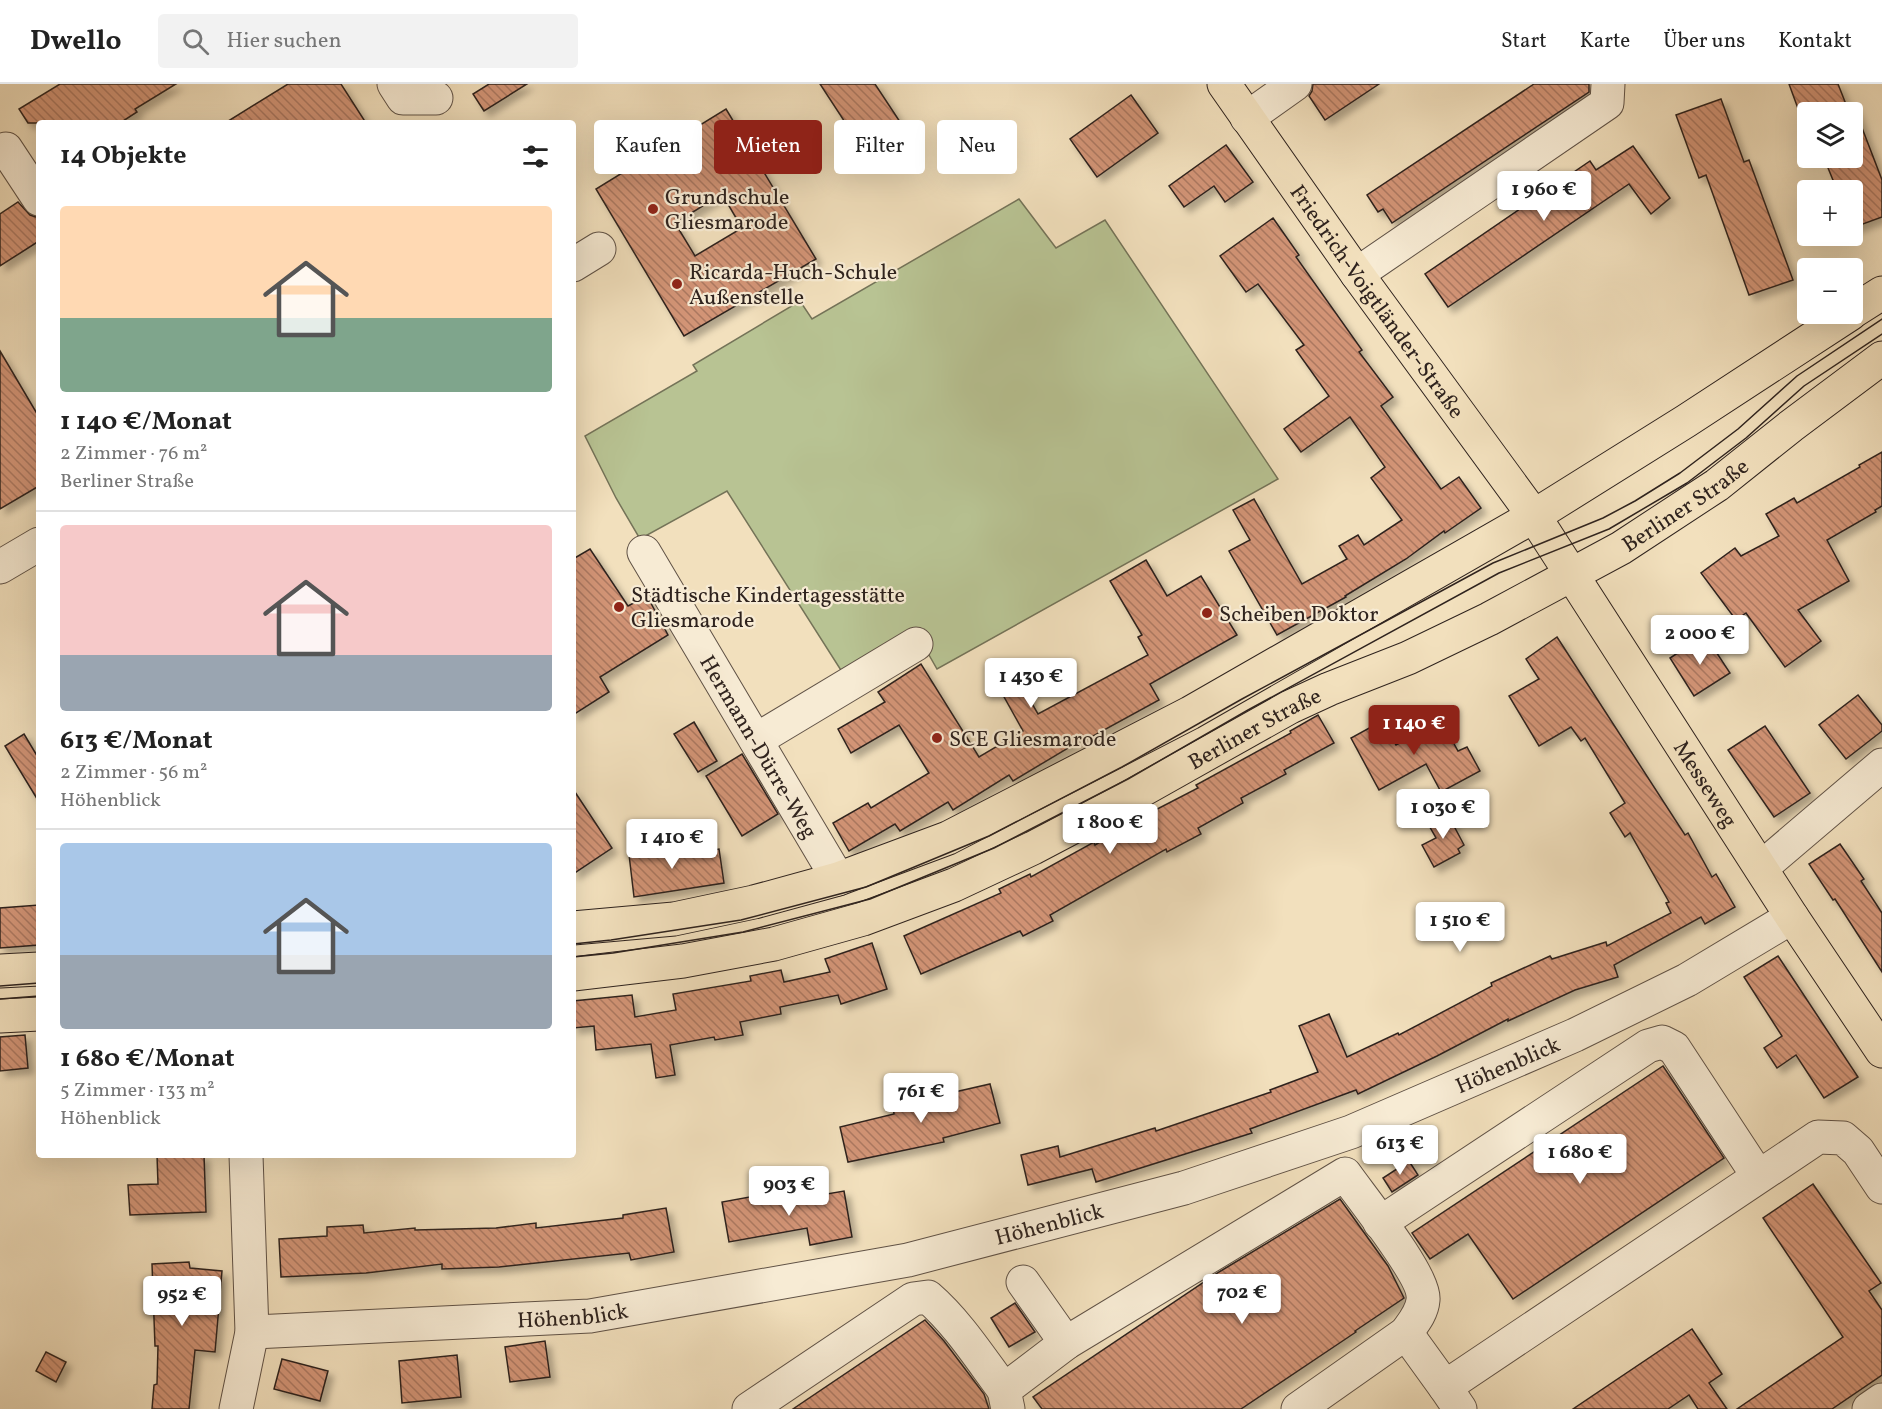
<!DOCTYPE html>
<html lang="de">
<meta charset="utf-8">
<style>
:root{--surface:#fff;--page:#f2f2f2;--text:#222;--muted:#767676;--line:#e0e0e0;--accent:#8f2418}
body{margin:0;font-family:Vollkorn,serif;background:var(--page);color:var(--text);height:100vh;display:flex;flex-direction:column;font-size:22px;white-space:nowrap}
*{box-sizing:border-box;margin:0}
p{font-size:20px;color:var(--muted)}
.icon{flex:none;width:33px;height:33px;fill:none;stroke:currentColor;stroke-width:2;stroke-linecap:round;stroke-linejoin:round}
.map{position:relative;flex:1;overflow:hidden}
.drawer{position:absolute;left:36px;top:36px;width:540px;height:1038px;display:flex;flex-direction:column;background:var(--surface);border-radius:6px;box-shadow:0 6px 24px #0002}
.drawer>*{flex:none}
.hud{position:absolute;left:594px;top:36px;width:570px;height:54px;display:flex;gap:12px}
.buttons{position:absolute;left:1797px;top:18px;display:grid;gap:12px}
.buttons a{display:grid;place-items:center;width:66px;height:66px;border-radius:6px;background:var(--surface);box-shadow:0 6px 24px #0002;font-size:30px}
.price{position:absolute;translate:-50% -51px;padding:0 14px;border-radius:6px;background:#fff;color:#222;font-size:20px;line-height:39px;filter:drop-shadow(0 2px 3px #0008)}
.price::after{content:'';position:absolute;left:50%;top:36px;width:18px;height:14px;margin-left:-9px;background:inherit;clip-path:polygon(0 0,100% 0,50% 100%)}
.price.active{background:var(--accent);color:#fff}
ul{padding:0;list-style:none}
li{display:grid;align-content:center;gap:12px;height:318px;padding:0 24px}
li+li{border-top:2px solid var(--line)}
li span{display:grid;place-items:center;height:186px;border-radius:6px;color:#555}
li>.icon{margin-inline-start:auto}
span .icon{width:108px;height:108px;fill:#fffc;stroke-width:1}
li b{font-size:26px}
h2{display:flex;justify-content:space-between;align-items:center;height:72px;padding:0 24px;font-size:26px}
.chip{padding:0 21px;border-radius:6px;background:var(--surface);box-shadow:0 6px 24px #0002;font-size:21px;line-height:54px}
.chip.active{background:var(--accent);color:#fff}
header{display:flex;align-items:center;gap:36px;box-sizing:border-box;height:84px;padding:0 30px;background:var(--surface);border-bottom:2px solid var(--line)}
header strong{font-size:28px}
nav{display:flex;gap:33px;margin-inline-start:auto;font-size:21px}
.search{width:420px;height:54px;background:var(--page);display:flex;align-items:center;gap:15px;box-sizing:border-box;padding:0 21px;border-radius:6px;color:var(--muted);font-size:22px}
.map>svg:first-child{display:block}
</style>
<header>
<strong>Dwello</strong>
<div class="search"><svg class="icon" aria-label="search" viewBox="0 0 24 24"><circle cx="10" cy="10" r="6"/><path d="M15 15l6 6"/></svg>Hier suchen</div>
<nav><a>Start</a><a>Karte</a><a>Über uns</a><a>Kontakt</a></nav>
</header>
<div class="map">
<svg width="1882" height="1325" viewBox="0 0 1882 1325">
<defs>
<pattern id="building-back-hatch" width="6" height="6" patternUnits="userSpaceOnUse" patternTransform="scale(1.5)"><rect width="6" height="6" fill="#d29476"/><path d="M-1 5l2 2M0 0l6 6M5-1l2 2" fill="none" stroke="#ab7860"/></pattern>
<filter id="shadow"><feDropShadow dx="5.5" dy="5.5" stdDeviation="3" flood-color="#0004"/></filter>
</defs>
<rect width="100%" height="100%" fill="#f2e0bd"/>
<filter id="stains"><feTurbulence type="fractalNoise" baseFrequency=".00333" numOctaves="4"/><feColorMatrix values="0 0 0 0 .2 0 0 0 0 .09 0 0 0 0 .02 0 0 0 .5 -.17"/></filter>
<radialGradient id="worn" r=".72"><stop offset=".6" stop-color="#630" stop-opacity="0"/><stop offset="1" stop-color="#630" stop-opacity=".3"/></radialGradient>
<path fill="#b8c393" stroke="#747358" stroke-width="1.5" d="M 1019,115 L 1056,164 L 1105,136 L 1278,395 L 937,585 L 917,550 L 844,591 L 727,407 L 640,455 L 616,414 L 585,352 L 697,287 L 693,281 L 800,217 L 812,235 Z"/>
<g fill="url(#building-back-hatch)" stroke="#2f231e" stroke-width="1.5" fill-rule="evenodd" filter="url(#shadow)">
<path d="M 60,0 L 176,0 L 135,25 L 137,28 L 120,39 L 28,39 L 19,25 Z"/>
<path d="M 288,0 L 341,0 L 366,39 L 225,39 Z"/>
<path d="M 489,0 L 527,0 L 484,27 L 473,10 Z"/>
<path d="M 820,0 L 875,0 L 910,53 L 871,78 Z"/>
<path d="M 1313,0 L 1379,0 L 1325,36 L 1309,12 L 1312,7 Z"/>
<path d="M 1534,0 L 1589,0 L 1589,8 L 1392,139 L 1383,125 L 1378,128 L 1367,111 Z"/>
<path d="M 1789,0 L 1838,0 L 1849,28 L 1806,27 L 1800,30 Z"/>
<path d="M 1131,11 L 1158,49 L 1097,93 L 1070,55 Z"/>
<path d="M 1721,15 L 1744,78 L 1749,76 L 1793,196 L 1749,211 L 1706,91 L 1699,94 L 1676,31 Z"/>
<path d="M 1852,23 L 1854,23 L 1882,96 L 1882,133 L 1852,144 L 1852,106 L 1837,106 L 1824,74 L 1852,74 Z"/>
<path d="M 726,25 L 816,175 L 684,252 L 596,105 ZM 722,110 L 742,144 L 695,172 L 675,139 Z"/>
<path d="M 1226,61 L 1253,98 L 1225,118 L 1214,102 L 1184,123 L 1169,102 Z"/>
<path d="M 1633,62 L 1670,114 L 1651,130 L 1629,100 L 1448,223 L 1425,190 L 1590,77 L 1596,86 Z"/>
<path d="M 18,118 L 30,131 L 39,134 L 39,157 L 0,182 L 0,130 Z"/>
<path d="M 1273,134 L 1299,171 L 1296,173 L 1362,266 L 1359,268 L 1393,313 L 1381,322 L 1441,405 L 1459,393 L 1481,424 L 1445,449 L 1444,447 L 1406,475 L 1345,512 L 1346,513 L 1277,551 L 1229,467 L 1250,456 L 1233,426 L 1254,415 L 1302,500 L 1347,475 L 1339,462 L 1358,451 L 1364,461 L 1402,436 L 1371,394 L 1385,383 L 1350,333 L 1301,368 L 1284,345 L 1329,312 L 1296,266 L 1304,261 L 1258,200 L 1246,208 L 1220,172 Z"/>
<path d="M 0,267 L 39,333 L 39,402 L 0,425 Z"/>
<path d="M 1882,368 L 1882,422 L 1875,426 L 1876,428 L 1827,456 L 1849,497 L 1798,526 L 1821,557 L 1785,583 L 1746,529 L 1736,536 L 1701,489 L 1735,464 L 1741,472 L 1779,452 L 1766,430 L 1794,414 L 1797,419 L 1860,383 L 1859,381 Z"/>
<path d="M 590,465 L 628,522 L 647,512 L 668,551 L 600,593 L 609,608 L 573,631 L 573,475 Z"/>
<path d="M 1146,476 L 1167,512 L 1201,492 L 1237,551 L 1150,600 L 1159,616 L 1084,657 L 1083,655 L 1013,697 L 1009,691 L 953,726 L 948,718 L 900,747 L 895,740 L 849,767 L 833,739 L 868,719 L 871,724 L 929,689 L 899,641 L 851,669 L 838,645 L 885,618 L 878,608 L 921,580 L 979,673 L 1023,647 L 998,602 L 1016,592 L 1038,630 L 1148,571 L 1138,553 L 1142,551 L 1110,497 Z"/>
<path d="M 1705,551 L 1730,589 L 1694,612 L 1670,574 Z"/>
<path d="M 1557,553 L 1685,751 L 1688,749 L 1712,793 L 1716,790 L 1735,823 L 1705,840 L 1701,833 L 1614,881 L 1618,893 L 1575,906 L 1508,937 L 1508,935 L 1437,972 L 1358,1010 L 1356,1006 L 1250,1045 L 1252,1049 L 1096,1098 L 1092,1085 L 1028,1101 L 1021,1071 L 1058,1062 L 1060,1073 L 1155,1044 L 1156,1047 L 1271,1008 L 1270,1006 L 1318,988 L 1299,942 L 1329,930 L 1347,973 L 1398,949 L 1399,951 L 1492,902 L 1491,899 L 1550,872 L 1552,875 L 1606,858 L 1607,862 L 1671,829 L 1666,819 L 1669,818 L 1630,749 L 1625,753 L 1610,729 L 1625,719 L 1585,654 L 1581,657 L 1571,643 L 1539,662 L 1509,612 L 1539,595 L 1526,575 Z"/>
<path d="M 1858,611 L 1882,641 L 1882,647 L 1846,675 L 1819,641 Z"/>
<path d="M 1318,631 L 1334,659 L 1284,686 L 1286,690 L 1241,714 L 1243,719 L 1198,744 L 1201,750 L 1167,768 L 1166,765 L 1050,831 L 1053,837 L 1023,852 L 1020,847 L 921,890 L 904,852 L 1001,809 L 999,805 L 1030,790 L 1031,793 L 1094,758 L 1095,761 L 1138,735 L 1198,704 L 1196,701 L 1291,649 L 1290,647 Z"/>
<path d="M 1441,636 L 1458,667 L 1467,663 L 1480,687 L 1441,708 L 1426,680 L 1379,706 L 1351,654 L 1382,637 L 1396,661 Z"/>
<path d="M 694,638 L 717,677 L 698,688 L 674,650 Z"/>
<path d="M 1765,642 L 1810,709 L 1774,733 L 1728,666 Z"/>
<path d="M 24,650 L 39,675 L 39,718 L 5,662 Z"/>
<path d="M 742,670 L 778,730 L 742,752 L 706,692 Z"/>
<path d="M 573,705 L 612,764 L 573,790 Z"/>
<path d="M 1446,727 L 1464,761 L 1458,765 L 1460,769 L 1434,783 L 1422,761 L 1436,754 L 1427,738 Z"/>
<path d="M 664,758 L 665,773 L 719,765 L 724,799 L 634,813 L 628,762 Z"/>
<path d="M 1840,760 L 1864,795 L 1861,797 L 1882,829 L 1882,888 L 1835,815 L 1833,816 L 1809,780 Z"/>
<path d="M 39,821 L 39,861 L 0,864 L 0,824 Z"/>
<path d="M 872,859 L 887,905 L 841,920 L 838,911 L 780,923 L 781,930 L 740,938 L 743,951 L 715,956 L 714,953 L 670,961 L 675,991 L 656,994 L 651,960 L 596,966 L 594,942 L 573,944 L 573,917 L 632,911 L 635,933 L 676,926 L 673,910 L 751,897 L 750,892 L 781,886 L 784,898 L 830,888 L 825,875 Z"/>
<path d="M 1778,872 L 1858,993 L 1824,1014 L 1796,971 L 1777,984 L 1764,964 L 1782,952 L 1744,893 Z"/>
<path d="M 25,951 L 28,984 L 0,987 L 0,953 Z"/>
<path d="M 1663,982 L 1724,1074 L 1513,1215 L 1468,1150 L 1430,1175 L 1412,1149 Z"/>
<path d="M 990,1000 L 1000,1039 L 943,1054 L 944,1058 L 848,1078 L 840,1043 L 894,1030 L 893,1022 Z"/>
<path d="M 157,1071 L 204,1071 L 206,1128 L 130,1131 L 128,1101 L 158,1100 Z"/>
<path d="M 1409,1077 L 1418,1091 L 1392,1108 L 1383,1094 Z"/>
<path d="M 1813,1100 L 1881,1199 L 1869,1207 L 1882,1226 L 1882,1291 L 1832,1325 L 1737,1325 L 1843,1253 L 1763,1134 Z"/>
<path d="M 844,1107 L 852,1153 L 810,1161 L 807,1144 L 729,1158 L 722,1118 L 772,1109 L 774,1119 Z"/>
<path d="M 1340,1115 L 1388,1182 L 1404,1214 L 1355,1247 L 1356,1248 L 1241,1325 L 1042,1325 L 1033,1313 L 1219,1188 Z"/>
<path d="M 666,1124 L 674,1168 L 631,1176 L 629,1169 L 499,1183 L 442,1185 L 442,1180 L 366,1189 L 281,1193 L 279,1155 L 327,1152 L 327,1143 L 363,1141 L 364,1149 L 415,1144 L 415,1146 L 496,1144 L 536,1139 L 536,1144 L 623,1134 L 623,1131 Z"/>
<path d="M 189,1178 L 190,1184 L 222,1187 L 215,1268 L 195,1266 L 189,1325 L 152,1325 L 154,1301 L 157,1300 L 158,1262 L 155,1262 L 152,1180 Z"/>
<path d="M 1015,1219 L 1035,1248 L 1009,1263 L 991,1234 Z"/>
<path d="M 925,1236 L 944,1257 L 984,1310 L 989,1325 L 793,1325 Z"/>
<path d="M 1692,1245 L 1722,1290 L 1709,1299 L 1727,1325 L 1698,1325 L 1689,1311 L 1668,1325 L 1573,1325 Z"/>
<path d="M 545,1257 L 550,1293 L 510,1298 L 505,1263 Z"/>
<path d="M 46,1268 L 66,1278 L 56,1298 L 36,1287 Z"/>
<path d="M 457,1271 L 461,1313 L 402,1319 L 399,1277 Z"/>
<path d="M 282,1275 L 328,1287 L 320,1317 L 274,1305 Z"/>
</g>
<g fill="none" stroke-linecap="round" stroke-linejoin="round">
<g stroke="#605246" stroke-width="35">
<g id="minor">
<path d="M 394,0 L 403,14 L 436,14"/>
<path d="M 1247,34 L 1295,0"/>
<path d="M 0,68 L 6,65 L 39,115"/>
<path d="M 573,181 L 599,165"/>
<path d="M 1357,190 L 1607,19 L 1608,0"/>
<path id="s1" d="M 644,468 L 838,795"/>
<path d="M 0,483 L 39,460"/>
<path d="M 756,656 L 916,560"/>
<path d="M 1761,784 L 1882,681"/>
<path d="M 1380,1139 L 1648,962 L 1662,958 L 1674,964 L 1758,1092"/>
<path d="M 1023,1198 L 1066,1259"/>
<path id="s2" d="M 252,1248 L 590,1232 L 908,1176 L 1184,1104 L 1351,1048 L 1575,951 L 1687,896 L 1792,833"/>
<path d="M 1406,1249 L 1445,1303"/>
<path d="M 236,1325 L 252,1248 L 246,1071"/>
<path d="M 749,1325 L 913,1215 L 928,1213 C 958,1239 980,1274 1004,1306"/>
<path d="M 1008,1325 L 1004,1306 L 1066,1259 L 1345,1090 C 1361,1113 1426,1193 1423,1216 C 1422,1229 1413,1239 1406,1249 L 1298,1325"/>
<path d="M 1460,1325 L 1445,1303 L 1818,1053 L 1843,1054 L 1858,1067 L 1882,1103"/>
<path d="M 1869,1325 L 1882,1316"/>
</g>
</g>
<g stroke="#2f231e" stroke-width="35">
<g id="major">
<path id="s3" d="M 1224,0 L 1357,190 L 1534,432 L 1792,833 L 1882,967"/>
<path d="M 1852,228 L 1882,209"/>
<path d="M 573,844 L 674,835 L 754,818 L 838,795 L 948,754 L 1190,629 L 1534,432 L 1686,337 L 1850,230"/>
<path d="M 0,887 L 39,885"/>
<path id="s4" d="M 573,890 L 683,877 L 774,860 L 863,835 L 954,801 L 1033,764 L 1128,714 L 1290,623 L 1329,605 L 1408,574 L 1489,535 L 1621,464 L 1717,401 L 1791,342 L 1882,274"/>
<path d="M 0,932 L 39,930"/>
</g>
</g>
<use href="#minor" stroke="#f7ebd4" stroke-width="33"/>
<use href="#major" stroke="#f2e0bd" stroke-width="33"/>
<g stroke="#2f231e" stroke-width="1.5">
<path d="M 573,860 L 611,856 L 741,836 L 866,803 L 989,752 L 1122,683 L 1242,615 L 1493,479 L 1603,434 L 1635,417 L 1680,389 L 1738,345 L 1797,292 L 1882,235"/>
<path d="M 573,873 L 613,869 L 743,848 L 870,815 L 994,764 L 1128,695 L 1248,626 L 1499,489 L 1609,445 L 1687,399 L 1746,354 L 1804,302 L 1882,250"/>
<path d="M 0,902 L 39,899"/>
<path d="M 0,915 L 39,912"/>
</g>
</g>
<g fill="#8f2418" stroke="#f7ebd4" stroke-width="2">
<circle cx="653" cy="125" r="6"/>
<circle cx="677" cy="200" r="6"/>
<circle cx="619" cy="523" r="6"/>
<circle cx="1207" cy="529" r="6"/>
<circle cx="937" cy="654" r="6"/>
</g>
<g text-anchor="middle" stroke-width="4.5" stroke-linejoin="round" paint-order="stroke">
<g font-size="22" fill="#2f231e" stroke="#f7ebd4" text-anchor="start">
<text x="665" y="120">Grundschule<tspan x="665" dy="25">Gliesmarode</tspan></text>
<text x="689" y="195">Ricarda-Huch-Schule<tspan x="689" dy="25">Außenstelle</tspan></text>
<text x="631" y="518">Städtische Kindertagesstätte<tspan x="631" dy="25">Gliesmarode</tspan></text>
<text x="1219" y="537">Scheiben Doktor</text>
<text x="949" y="662">SCE Gliesmarode</text>
</g>
<g font-size="22" fill="#2f231e" stroke="#f7ebd4">
<text dy="8" stroke="none"><textPath href="#s3" startOffset="266">Friedrich-Voigtländer-Straße</textPath></text>
<text dy="8" stroke="none"><textPath href="#s4" startOffset="1218">Berliner Straße</textPath></text>
<text dy="8" stroke="none"><textPath href="#s4" startOffset="732">Berliner Straße</textPath></text>
<text dy="8" stroke="none"><textPath href="#s1" startOffset="226">Hermann-Dürre-Weg</textPath></text>
<text dy="8" stroke="none"><textPath href="#s3" startOffset="850">Messeweg</textPath></text>
<text dy="8" stroke="none"><textPath href="#s2" startOffset="1293">Höhenblick</textPath></text>
<text dy="8" stroke="none"><textPath href="#s2" startOffset="807">Höhenblick</textPath></text>
<text dy="8" stroke="none"><textPath href="#s2" startOffset="321">Höhenblick</textPath></text>
</g>
</g>
<rect width="100%" height="100%" filter="url(#stains)"/>
<rect width="100%" height="100%" fill="url(#worn)"/>
</svg>
<div class="buttons">
<a><svg class="icon" aria-label="layers" viewBox="0 0 24 24"><path d="M12 4l9 5-9 5-9-5zM3 14l9 5 9-5"/></svg></a>
<a>+</a>
<a>−</a>
</div>
<b class="price" style="left:1544px;top:138px">1 960 €</b>
<b class="price" style="left:1700px;top:582px">2 000 €</b>
<b class="price" style="left:1031px;top:625px">1 430 €</b>
<b class="price active" style="left:1414px;top:672px">1 140 €</b>
<b class="price" style="left:1443px;top:756px">1 030 €</b>
<b class="price" style="left:1110px;top:771px">1 800 €</b>
<b class="price" style="left:672px;top:786px">1 410 €</b>
<b class="price" style="left:1460px;top:869px">1 510 €</b>
<b class="price" style="left:921px;top:1040px">761 €</b>
<b class="price" style="left:1400px;top:1092px">613 €</b>
<b class="price" style="left:1580px;top:1101px">1 680 €</b>
<b class="price" style="left:789px;top:1133px">903 €</b>
<b class="price" style="left:1242px;top:1241px">702 €</b>
<b class="price" style="left:182px;top:1243px">952 €</b>
<div class="hud">
<a class="chip">Kaufen</a>
<a class="chip active">Mieten</a>
<a class="chip">Filter</a>
<a class="chip">Neu</a>
</div>
<section class="drawer">
<h2>14 Objekte<svg class="icon" aria-label="filters" viewBox="0 0 24 24"><path d="M4 7h16M4 17h16"/><circle cx="9" cy="7" r="2"/><circle cx="15" cy="17" r="2"/></svg></h2>
<ul>
<li><span style="background:linear-gradient(#ffd9b3 60%,#7fa58c 0)"><svg class="icon" aria-label="home" viewBox="0 0 24 24"><path d="M3 11l9-7 9 7M6 9v11h12V9"/></svg></span><div><b>1 140 €/Monat</b><p>2 Zimmer · 76 m²</p><p>Berliner Straße</p></div></li>
<li><span style="background:linear-gradient(#f6c9c9 70%,#9aa5b1 0)"><svg class="icon" aria-label="home" viewBox="0 0 24 24"><path d="M3 11l9-7 9 7M6 9v11h12V9"/></svg></span><div><b>613 €/Monat</b><p>2 Zimmer · 56 m²</p><p>Höhenblick</p></div></li>
<li><span style="background:linear-gradient(#a9c7e8 60%,#9aa5b1 0)"><svg class="icon" aria-label="home" viewBox="0 0 24 24"><path d="M3 11l9-7 9 7M6 9v11h12V9"/></svg></span><div><b>1 680 €/Monat</b><p>5 Zimmer · 133 m²</p><p>Höhenblick</p></div></li>
</ul>
</section>
</div>
